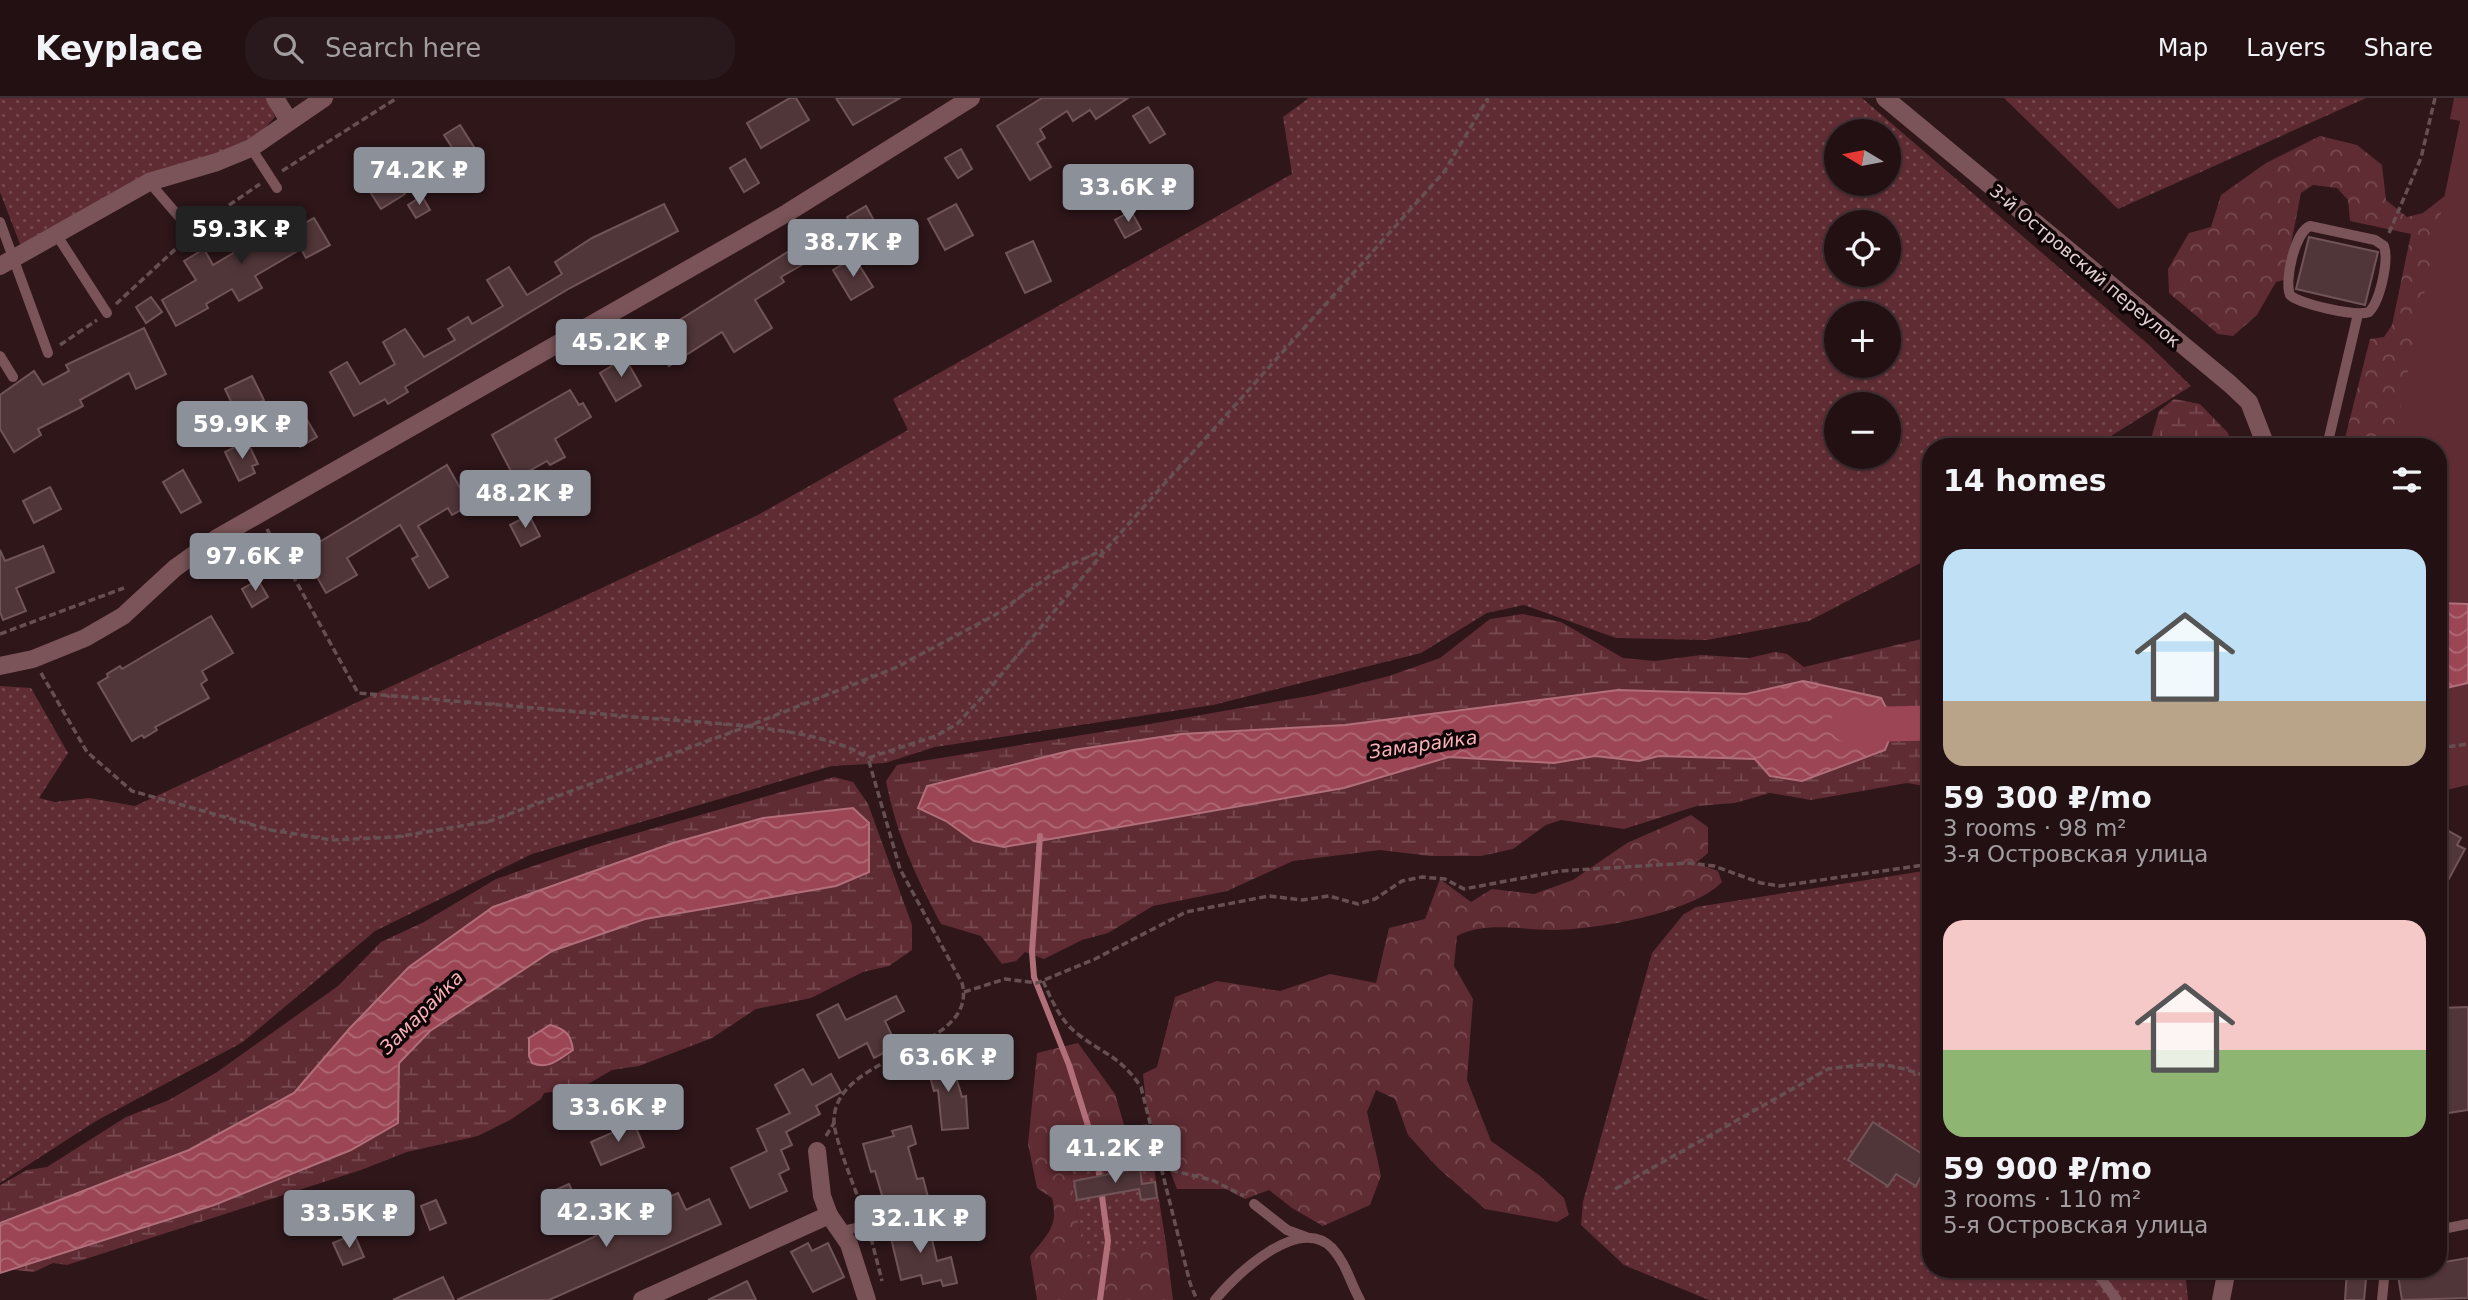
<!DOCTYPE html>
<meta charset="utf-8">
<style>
:root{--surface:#221013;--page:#2a191c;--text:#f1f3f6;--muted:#a29da0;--line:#3f3033;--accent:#8c9099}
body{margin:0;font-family:"DejaVu Sans",sans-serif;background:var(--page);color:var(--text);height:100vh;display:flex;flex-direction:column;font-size:26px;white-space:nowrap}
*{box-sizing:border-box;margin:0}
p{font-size:23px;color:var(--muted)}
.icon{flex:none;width:38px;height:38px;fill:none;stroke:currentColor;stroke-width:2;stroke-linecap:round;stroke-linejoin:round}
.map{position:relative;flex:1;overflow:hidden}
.drawer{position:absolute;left:1922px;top:340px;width:525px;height:840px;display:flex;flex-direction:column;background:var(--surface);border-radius:28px;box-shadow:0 2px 5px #0004,0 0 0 2px var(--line)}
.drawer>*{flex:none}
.needle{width:46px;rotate:280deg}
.controls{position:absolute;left:1824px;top:21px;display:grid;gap:14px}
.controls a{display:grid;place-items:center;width:77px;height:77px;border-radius:50%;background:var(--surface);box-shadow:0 2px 5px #0004,0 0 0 2px var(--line);font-size:35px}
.price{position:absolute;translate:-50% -60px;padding:0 16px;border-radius:7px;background:var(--accent);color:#fff;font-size:23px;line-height:46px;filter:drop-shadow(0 2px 4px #0008)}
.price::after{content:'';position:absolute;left:50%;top:42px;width:21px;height:16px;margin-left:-10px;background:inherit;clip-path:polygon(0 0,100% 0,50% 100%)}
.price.selected{background:#222;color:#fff}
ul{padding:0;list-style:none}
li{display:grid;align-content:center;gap:14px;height:371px;padding:0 21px}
li span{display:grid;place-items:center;height:217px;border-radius:21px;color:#555}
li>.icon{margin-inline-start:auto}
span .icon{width:126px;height:126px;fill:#fffc;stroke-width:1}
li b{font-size:30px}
h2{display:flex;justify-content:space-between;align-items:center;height:84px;padding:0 21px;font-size:30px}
header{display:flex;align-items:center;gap:42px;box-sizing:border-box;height:98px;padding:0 35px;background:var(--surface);border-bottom:2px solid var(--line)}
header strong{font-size:33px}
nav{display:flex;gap:38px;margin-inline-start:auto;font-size:24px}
.search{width:490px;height:63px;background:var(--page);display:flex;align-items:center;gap:18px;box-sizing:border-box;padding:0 24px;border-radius:28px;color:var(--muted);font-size:26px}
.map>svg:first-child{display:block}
</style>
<header>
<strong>Keyplace</strong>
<div class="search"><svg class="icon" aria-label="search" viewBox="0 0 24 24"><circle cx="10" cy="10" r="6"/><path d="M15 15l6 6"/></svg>Search here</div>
<nav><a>Map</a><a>Layers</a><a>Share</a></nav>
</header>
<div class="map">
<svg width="2468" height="1202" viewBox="0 0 2468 1202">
<defs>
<pattern id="grass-dots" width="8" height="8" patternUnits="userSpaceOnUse" patternTransform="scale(1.75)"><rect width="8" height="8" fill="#602c34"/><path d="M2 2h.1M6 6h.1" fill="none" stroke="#764a50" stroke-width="1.8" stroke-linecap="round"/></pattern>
<pattern id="forest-crowns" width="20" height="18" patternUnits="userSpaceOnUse" patternTransform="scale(1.75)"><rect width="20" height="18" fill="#602c34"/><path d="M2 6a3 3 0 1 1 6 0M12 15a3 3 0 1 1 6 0" fill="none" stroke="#764a50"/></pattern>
<pattern id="wetland-marsh" width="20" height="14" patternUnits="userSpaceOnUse" patternTransform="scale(1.75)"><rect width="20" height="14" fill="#602c34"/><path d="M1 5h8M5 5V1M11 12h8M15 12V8" fill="none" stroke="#764a50"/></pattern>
<pattern id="water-waves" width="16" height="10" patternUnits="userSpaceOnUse" patternTransform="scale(1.75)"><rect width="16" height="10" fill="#9c4655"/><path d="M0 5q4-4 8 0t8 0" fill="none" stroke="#ae6874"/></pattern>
</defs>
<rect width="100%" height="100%" fill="#2e1619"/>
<g fill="url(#grass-dots)" fill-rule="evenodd">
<path d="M 0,0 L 267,0 L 275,19 L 261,34 L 237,49 L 29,146 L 20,146 L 0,94 Z"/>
<path d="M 1309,0 L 1862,0 L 2149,247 L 2191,288 L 2095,348 L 1930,348 L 1930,460 L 1809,523 L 1707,542 L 1616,540 L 1524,507 L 1487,515 L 1421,555 L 1213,607 L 935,649 L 885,665 L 832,668 L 532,756 L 375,833 L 243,944 L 96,1023 L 0,1085 L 0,588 L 31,590 L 68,655 L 39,700 L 55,704 L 89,700 L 135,708 L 758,417 L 908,332 L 893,301 L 1292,76 L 1283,19 ZM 1888,33 L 1888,86 L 1836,86 L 1836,33 ZM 1888,124 L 1888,177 L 1836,177 L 1836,124 ZM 1836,215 L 1888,215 L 1888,268 L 1836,268 ZM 1888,306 L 1888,359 L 1836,359 L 1836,306 Z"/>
<path d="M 2004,0 L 2366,0 L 2118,111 Z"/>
<path d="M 1930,772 L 1930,1171 L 2185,1171 L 2188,1202 L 1709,1202 L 1624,1167 L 1581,1127 L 1583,1104 L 1652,855 L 1683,817 L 1696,809 Z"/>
<path d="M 1147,1026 L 1166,1146 L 1084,1160 L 1065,1040 Z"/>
</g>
<g fill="url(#forest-crowns)">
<path d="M 2320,38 L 2357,47 L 2382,67 L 2386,102 L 2407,119 L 2423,115 L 2460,86 L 2393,348 L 2308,348 L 2343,348 L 2370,241 L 2384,239 L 2392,227 L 2411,136 L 2350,123 L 2348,102 L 2337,90 L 2313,87 L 2301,95 L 2284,182 L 2276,184 L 2257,217 L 2233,238 L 2218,236 L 2169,195 L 2168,171 L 2189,135 L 2211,129 L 2221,97 L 2266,65 Z"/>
<path d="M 1691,717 L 1708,729 L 1708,755 L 1696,765 L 1718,773 L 1722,784 C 1693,815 1595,832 1552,832 C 1520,832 1486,823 1457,838 L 1454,868 L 1473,901 L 1467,982 L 1491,1043 L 1539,1077 L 1564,1100 L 1569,1117 L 1557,1124 L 1485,1111 L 1438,1070 L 1408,1037 L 1395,1001 L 1376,992 L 1367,1014 L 1381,1078 L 1370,1107 L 1323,1128 L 1292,1110 L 1269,1092 L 1245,1101 L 1226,1091 L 1177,1091 L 1147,1014 L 1143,976 L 1157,969 L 1175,899 L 1217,883 L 1280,893 L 1330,876 L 1376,885 L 1389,830 L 1425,821 L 1440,781 L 1471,804 L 1492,791 L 1534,796 L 1573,782 L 1627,745 Z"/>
<path d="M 1078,945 L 1115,996 L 1125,1030 L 1065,1040 L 1084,1159 L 1166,1146 L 1173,1202 L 1037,1202 L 1030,1158 C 1047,1137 1059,1128 1052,1100 L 1037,1090 L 1028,1046 L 1037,955 Z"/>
</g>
<g fill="url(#wetland-marsh)" fill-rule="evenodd">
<path d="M 2174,301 L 2200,306 L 2228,335 L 2232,348 L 2149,348 L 2159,313 Z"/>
<path d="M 1523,516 L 1561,524 L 1623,560 L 1655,563 L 1701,557 L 1749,560 L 1775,554 L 1787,556 L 1804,569 L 1930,539 L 1930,689 L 1907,685 L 1811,702 L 1770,695 L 1735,705 L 1697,708 L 1624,731 L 1561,722 L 1546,727 L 1513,751 L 1481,758 L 1430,758 L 1380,752 L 1293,763 L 1227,793 L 1153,808 L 1108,835 L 1082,842 L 1044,861 L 1025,854 L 1016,863 L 1002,866 L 981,838 L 941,826 C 915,777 897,738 886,683 L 897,667 L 1144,627 L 1314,597 L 1389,578 L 1440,560 L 1490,521 ZM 1803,583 L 1881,600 L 1885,652 L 1802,683 L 1770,678 L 1755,661 L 1659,658 L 1639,663 L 1595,658 L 1554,665 L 1449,659 L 1344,690 L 1004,749 L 974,743 L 946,723 L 919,710 L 1009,666 L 1181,636 L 1345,627 L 1618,592 L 1746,596 Z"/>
<path d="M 834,679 L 853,684 L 868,706 L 912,827 L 912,852 L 889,868 L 863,874 L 811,900 L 756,911 L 712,940 L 639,968 L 612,972 L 583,989 L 544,995 L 541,1001 L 510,1022 L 478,1038 L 407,1054 L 361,1072 L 67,1167 L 53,1165 L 34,1174 L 6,1171 C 138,1130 277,1095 397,1025 L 399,965 L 430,933 L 552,853 L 645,821 L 836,788 L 869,774 L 763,720 L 673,745 L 493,809 L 409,869 L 350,930 L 294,995 L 189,1052 L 0,1125 L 0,1087 L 27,1072 L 47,1069 L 126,1019 L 169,1002 L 217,974 L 338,888 L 381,844 L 424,824 L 496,781 L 591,748 Z"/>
</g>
<path fill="#602c34" d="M 2454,0 L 2468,0 L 2468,687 L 2438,694 L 2438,348 L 2387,348 L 2394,341 L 2460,23 L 2450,21 Z"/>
<g fill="url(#water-waves)" stroke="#b16f7a" stroke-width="2">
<path d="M 2438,505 L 2468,506 L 2468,585 L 2438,592 Z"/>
<path d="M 1803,583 L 1881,600 L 1895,627 L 1885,652 L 1802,683 L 1770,678 L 1755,661 L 1659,658 L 1639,663 L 1595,658 L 1554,665 L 1449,659 L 1344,690 L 1004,749 L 974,743 L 946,723 L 918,710 L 927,688 L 1073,652 L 1181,636 L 1345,627 L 1618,592 L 1746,596 Z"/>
<path d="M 853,710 L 869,725 L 869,774 L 836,788 L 645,821 L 552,853 L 430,933 L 399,965 L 398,1025 L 351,1052 L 214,1107 L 0,1175 L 0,1125 L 189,1052 L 294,995 L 350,930 L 409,869 L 493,809 L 673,745 L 763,720 Z"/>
<path d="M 550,927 C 565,931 571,936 573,952 C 559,961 549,972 532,965 L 529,958 L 529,940 Z"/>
</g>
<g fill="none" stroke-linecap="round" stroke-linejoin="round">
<path stroke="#b16f7a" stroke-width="6" d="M 1040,738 L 1032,854 L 1034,879 L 1069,967 L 1096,1053 L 1108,1143 L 1100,1202"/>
<path stroke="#9c4655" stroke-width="35" d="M 1848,627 L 1930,625"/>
</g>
<g fill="#513639" stroke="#715457" stroke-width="2">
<path d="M 790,0 L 796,0 L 809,22 L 761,50 L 747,25 Z"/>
<path d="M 836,0 L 900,0 L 853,27 Z"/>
<path d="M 1042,0 L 1128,0 L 1096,21 L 1090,12 L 1073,23 L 1067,13 L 1040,31 L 1045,40 L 1037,45 L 1051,69 L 1030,82 L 997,28 Z"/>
<path d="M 1148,9 L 1165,36 L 1150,45 L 1133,18 Z"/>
<path d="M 460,27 L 474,49 L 458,59 L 444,37 Z"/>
<path d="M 961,51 L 972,71 L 958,80 L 945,60 Z"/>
<path d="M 745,61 L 759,85 L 744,94 L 730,70 Z"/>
<path d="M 390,70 L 405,96 L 381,111 L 365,86 Z"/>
<path d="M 422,98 L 430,112 L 416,120 L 408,107 Z"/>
<path d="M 664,106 L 678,133 L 570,190 L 405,289 L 408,294 L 388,306 L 385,301 L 354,318 L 330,274 L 347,264 L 360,286 L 395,266 L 383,244 L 405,231 L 424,259 L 455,242 L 448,231 L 468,219 L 472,226 L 503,208 L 487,182 L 509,169 L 527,197 L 562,176 L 555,164 L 592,140 Z"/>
<path d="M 956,106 L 973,137 L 945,152 L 928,121 Z"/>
<path d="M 866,108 L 883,139 L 864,149 L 847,119 Z"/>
<path d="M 1131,113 L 1141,131 L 1125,140 L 1115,122 Z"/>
<path d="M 254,117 L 266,137 L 282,128 L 286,135 L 314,120 L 330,147 L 306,160 L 301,151 L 255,178 L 262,190 L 239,203 L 232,191 L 206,206 L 208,210 L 176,228 L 162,202 L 196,182 L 184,163 L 204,151 L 213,167 L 250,145 L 239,126 Z"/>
<path d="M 2309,139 L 2378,154 L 2365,207 L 2296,191 Z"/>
<path d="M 1033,143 L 1051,183 L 1025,195 L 1006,155 Z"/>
<path d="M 797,148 L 807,164 L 781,179 L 784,184 L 755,202 L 772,230 L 734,254 L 722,234 L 669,268 L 651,240 Z"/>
<path d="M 854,159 L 873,189 L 851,202 L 833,172 Z"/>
<path d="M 151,199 L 162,214 L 146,225 L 136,209 Z"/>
<path d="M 144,230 L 166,276 L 136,291 L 129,275 L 80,302 L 83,308 L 38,331 L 41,337 L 14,354 L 0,331 L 0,297 L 34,273 L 43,287 L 69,273 L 66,267 Z"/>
<path d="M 625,260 L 641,288 L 616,303 L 600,275 Z"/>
<path d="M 252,278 L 264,302 L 237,316 L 225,291 Z"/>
<path d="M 570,292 L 579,307 L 583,305 L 591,319 L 555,341 L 565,359 L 550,367 L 547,363 L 515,381 L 492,337 Z"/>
<path d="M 302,313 L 317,339 L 300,349 L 285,323 Z"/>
<path d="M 247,343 L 258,366 L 252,368 L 255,375 L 239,383 L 225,354 Z"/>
<path d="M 447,367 L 470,407 L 452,417 L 448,410 L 418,428 L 448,479 L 429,490 L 412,461 L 418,458 L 400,427 L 347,460 L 357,477 L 326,495 L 303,454 Z"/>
<path d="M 183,372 L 201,404 L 181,415 L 163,384 Z"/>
<path d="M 50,389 L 61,411 L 34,425 L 23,403 Z"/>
<path d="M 529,417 L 540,438 L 521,448 L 510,427 Z"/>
<path d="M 43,448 L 54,474 L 16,490 L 26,513 L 3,522 L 0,514 L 0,452 L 5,463 Z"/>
<path d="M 258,482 L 268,499 L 252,509 L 242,491 Z"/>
<path d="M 211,518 L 233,555 L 202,573 L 207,582 L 201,586 L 209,600 L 155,629 L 157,632 L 144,640 L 142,637 L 132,643 L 98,585 L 108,579 L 107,576 L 120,568 L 122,571 Z"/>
<path d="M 2438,727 L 2461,740 L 2457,747 L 2465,751 L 2438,801 Z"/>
<path d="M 896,898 L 904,913 L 885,923 L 897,948 L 874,960 L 867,945 L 839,960 L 817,917 L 838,906 L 846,922 Z"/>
<path d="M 2468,909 L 2468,1012 L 2448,1015 L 2438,940 L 2438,910 Z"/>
<path d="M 941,956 L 943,964 L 951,962 L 962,999 L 966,998 L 968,1030 L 942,1032 L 938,992 L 934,993 L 925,961 Z"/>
<path d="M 803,971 L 812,987 L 831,976 L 841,994 L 816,1008 L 820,1016 L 786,1034 L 792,1047 L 781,1052 L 789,1071 L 779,1076 L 787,1093 L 750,1110 L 731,1070 L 767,1053 L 757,1031 L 790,1015 L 775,987 Z"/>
<path d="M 1873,1024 L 1930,1061 L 1916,1088 L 1896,1076 L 1888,1088 L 1848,1062 Z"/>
<path d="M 634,1025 L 644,1049 L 601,1067 L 591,1044 Z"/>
<path d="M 911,1028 L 916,1046 L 908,1049 L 917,1081 L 923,1080 L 928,1099 L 923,1100 L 925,1109 L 887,1115 L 875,1073 L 871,1074 L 863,1046 L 894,1038 L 892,1033 Z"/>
<path d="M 1140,1070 L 1142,1086 L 1155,1084 L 1157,1100 L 1141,1102 L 1139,1091 L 1077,1102 L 1074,1083 Z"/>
<path d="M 569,1086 L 579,1109 L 561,1116 L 551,1094 Z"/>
<path d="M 678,1095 L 686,1112 L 709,1101 L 721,1126 L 549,1202 L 457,1202 L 596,1138 L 587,1117 L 608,1107 L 613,1117 L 649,1102 L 651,1107 Z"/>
<path d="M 436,1102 L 446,1125 L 430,1132 L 421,1108 Z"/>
<path d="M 928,1124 L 937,1163 L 951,1159 L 957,1185 L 943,1188 L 941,1182 L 923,1186 L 921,1177 L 901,1182 L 890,1136 L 893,1136 L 891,1129 Z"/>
<path d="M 354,1136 L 364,1159 L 343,1167 L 333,1145 Z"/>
<path d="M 808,1145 L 812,1153 L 828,1145 L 844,1179 L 813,1194 L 791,1154 Z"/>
<path d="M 2468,1160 L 2468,1200 L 2402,1202 L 2397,1171 L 2438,1171 L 2438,1165 Z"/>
<path d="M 2347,1171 L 2367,1171 L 2364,1202 L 2345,1202 Z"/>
<path d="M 443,1179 L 454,1202 L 393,1202 Z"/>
<path d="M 747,1183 L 756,1202 L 708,1202 L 731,1191 Z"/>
</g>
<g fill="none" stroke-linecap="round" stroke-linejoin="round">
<g stroke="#665052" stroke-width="3.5" stroke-dasharray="7 3.5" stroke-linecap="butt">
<path d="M 282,73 L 397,0"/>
<path d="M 203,125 L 260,86"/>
<path d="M 2389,135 L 2421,60 L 2435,0"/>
<path d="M 116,206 L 182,145"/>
<path d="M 60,247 L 97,222"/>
<path d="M 267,431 L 358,595 C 454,603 549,611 645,620 C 704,625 821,628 868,660"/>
<path d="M 0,536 L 124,490"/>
<path d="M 41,575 L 87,654 L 132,693 L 271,732 L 332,742 L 396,739 L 490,723 L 743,630 L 895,570 L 995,517 L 1055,474 L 1103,452"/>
<path d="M 2438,650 L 2468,646"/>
<path d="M 1043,883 C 1052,903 1061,924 1079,937 C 1105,957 1120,958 1141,989 L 1190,1185 L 1197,1202"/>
<path d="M 964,894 L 1005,881 L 1037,885 L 1095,861 L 1186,814 L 1269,798 L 1302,802 L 1329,798 L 1358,806 L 1375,801 L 1402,783 L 1422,779 L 1445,781 L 1464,791 L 1560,773 L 1689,765 L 1714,768 L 1761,785 L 1780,788 L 1930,766"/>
<path d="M 826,1038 L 834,1025"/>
<path d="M 1161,1070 L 1212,1082 L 1244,1098"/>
<path d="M 1615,1091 L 1828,971 C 1873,965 1888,963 1930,980"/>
<path d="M 864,1116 C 857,1095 835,1043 834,1024 C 832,955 980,953 962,885 L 900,771 L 868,660 L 936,638 L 957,626 L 986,595 L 1107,450 L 1444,74 L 1488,0"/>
<path d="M 871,1140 L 882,1183"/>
</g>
<g stroke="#7a5458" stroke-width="10">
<path d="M 251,50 L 277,90"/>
<path d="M 149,84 L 193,135"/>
<path d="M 0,124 L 48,255"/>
<path d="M 2310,128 L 2375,142 L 2384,148 C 2389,163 2380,203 2369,214 C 2356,219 2299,206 2290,197 C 2284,183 2295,134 2310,128 Z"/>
<path d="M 56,136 L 107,215"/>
<path d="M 0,258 L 13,279"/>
<path d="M 2327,348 L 2358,216"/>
<path d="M 2438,853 L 2444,857"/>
<path d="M 1254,1106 L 1287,1132 L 1306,1139"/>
<path d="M 2438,1132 L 2468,1126"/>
<path d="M 842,1133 L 903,1119 L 950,1114"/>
<path d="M 2094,1171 L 2117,1202"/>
<path d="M 2261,1171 L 2315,1174 L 2315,1171"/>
<path d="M 1215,1202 C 1235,1177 1299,1116 1332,1150 C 1346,1165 1350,1184 1360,1202"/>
<path d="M 2382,1202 L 2385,1171"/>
</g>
<g stroke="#7a5458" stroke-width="18">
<path d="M 275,0 L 289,23"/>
<path d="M 1885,0 L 2230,286 L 2249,304 L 2266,348"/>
<path d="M 0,168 L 149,84 L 217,64 L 251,50 L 324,0"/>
<path d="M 0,568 L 33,561 L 85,540 L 123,518 L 175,470 L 217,440 L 787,115 L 971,0"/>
<path d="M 817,1053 L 822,1098 L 829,1117 L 849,1146 L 867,1202"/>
<path d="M 642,1202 L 829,1117"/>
<path d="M 2221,1202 L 2227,1171"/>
</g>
</g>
<g text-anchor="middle" stroke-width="7" stroke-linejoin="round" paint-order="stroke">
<g font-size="18" fill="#e1cfd1" stroke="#0f0506">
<text transform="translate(2085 168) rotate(40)" y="6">3-й Островский переулок</text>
</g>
<g font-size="19" font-style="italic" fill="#fcb2bb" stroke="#0f0506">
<text transform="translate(1423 646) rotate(-8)" y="7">Замарайка</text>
<text transform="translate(421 914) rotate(-45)" y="7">Замарайка</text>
</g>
</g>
</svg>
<div class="controls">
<a><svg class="needle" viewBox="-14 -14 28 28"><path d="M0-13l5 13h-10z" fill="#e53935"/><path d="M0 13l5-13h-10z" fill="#a29da0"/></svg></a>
<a><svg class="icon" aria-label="locate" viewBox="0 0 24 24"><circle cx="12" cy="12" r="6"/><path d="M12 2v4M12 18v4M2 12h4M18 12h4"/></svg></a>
<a>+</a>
<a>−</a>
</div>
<b class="price" style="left:419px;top:109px">74.2K ₽</b>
<b class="price" style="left:1128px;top:126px">33.6K ₽</b>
<b class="price selected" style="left:241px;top:168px">59.3K ₽</b>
<b class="price" style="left:853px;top:181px">38.7K ₽</b>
<b class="price" style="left:621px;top:281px">45.2K ₽</b>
<b class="price" style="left:242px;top:363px">59.9K ₽</b>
<b class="price" style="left:525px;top:432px">48.2K ₽</b>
<b class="price" style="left:255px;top:495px">97.6K ₽</b>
<b class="price" style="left:948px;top:996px">63.6K ₽</b>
<b class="price" style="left:618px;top:1046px">33.6K ₽</b>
<b class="price" style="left:1115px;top:1087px">41.2K ₽</b>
<b class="price" style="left:606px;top:1151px">42.3K ₽</b>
<b class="price" style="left:349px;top:1152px">33.5K ₽</b>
<b class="price" style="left:920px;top:1157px">32.1K ₽</b>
<section class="drawer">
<h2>14 homes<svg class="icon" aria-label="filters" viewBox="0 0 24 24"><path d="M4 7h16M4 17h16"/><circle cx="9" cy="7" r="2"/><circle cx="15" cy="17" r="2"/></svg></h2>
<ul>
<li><span style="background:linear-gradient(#bfe0f5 70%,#b9a48a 0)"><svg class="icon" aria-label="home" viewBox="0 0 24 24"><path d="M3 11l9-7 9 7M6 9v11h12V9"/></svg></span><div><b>59 300 ₽/mo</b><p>3 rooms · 98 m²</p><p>3-я Островская улица</p></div></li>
<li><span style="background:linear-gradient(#f6c9c9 60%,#8fb573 0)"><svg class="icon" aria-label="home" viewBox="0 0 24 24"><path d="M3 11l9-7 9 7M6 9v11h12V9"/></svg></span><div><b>59 900 ₽/mo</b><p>3 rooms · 110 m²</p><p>5-я Островская улица</p></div></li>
</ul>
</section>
</div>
